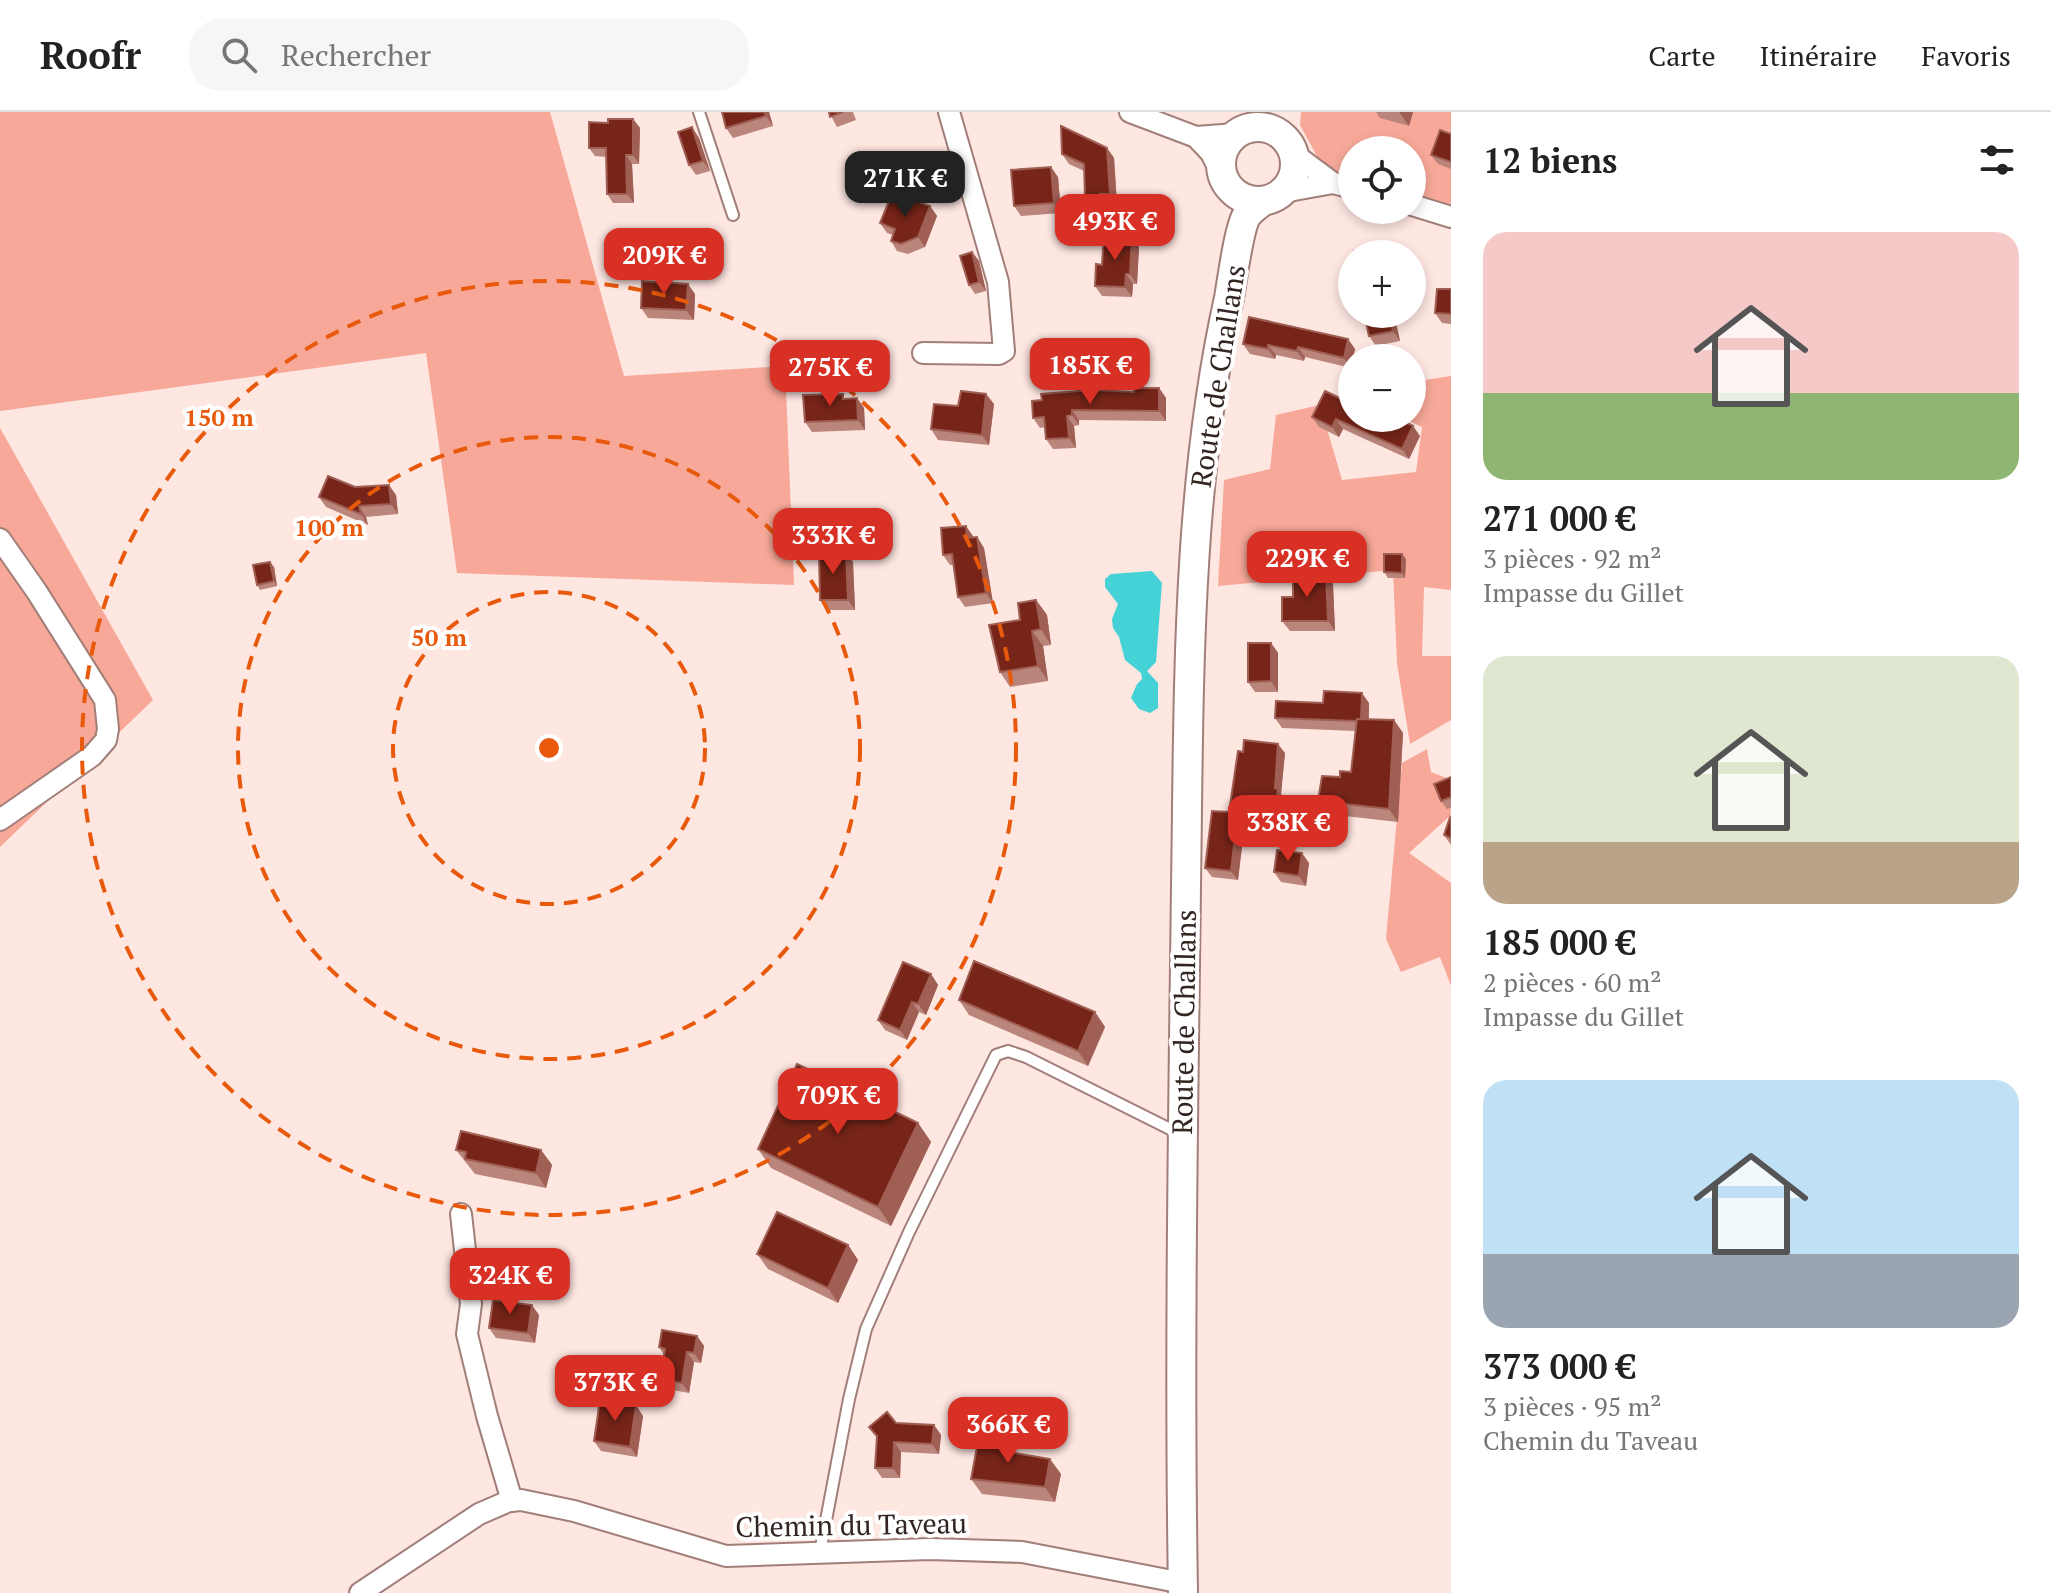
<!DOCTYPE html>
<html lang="fr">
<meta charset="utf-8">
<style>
:root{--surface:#fff;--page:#f6f6f6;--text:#222;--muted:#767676;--line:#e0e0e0;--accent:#d93025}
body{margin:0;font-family:"PT Serif",serif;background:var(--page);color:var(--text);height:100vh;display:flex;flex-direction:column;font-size:30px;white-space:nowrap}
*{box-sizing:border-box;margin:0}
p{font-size:26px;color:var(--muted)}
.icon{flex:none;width:44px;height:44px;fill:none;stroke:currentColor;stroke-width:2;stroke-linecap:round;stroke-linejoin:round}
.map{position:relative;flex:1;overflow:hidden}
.sheet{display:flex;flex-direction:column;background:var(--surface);width:600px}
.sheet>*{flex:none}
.tools{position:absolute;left:1338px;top:24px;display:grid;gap:16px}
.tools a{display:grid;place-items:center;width:88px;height:88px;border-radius:50%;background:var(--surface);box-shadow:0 4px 12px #0003;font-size:40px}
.price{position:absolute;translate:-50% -68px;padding:0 18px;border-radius:16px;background:var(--accent);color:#fff;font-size:26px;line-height:52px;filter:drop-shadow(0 2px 4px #0008)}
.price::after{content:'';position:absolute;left:50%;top:48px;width:24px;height:18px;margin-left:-12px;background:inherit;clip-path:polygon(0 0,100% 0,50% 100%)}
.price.on{background:#222;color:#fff}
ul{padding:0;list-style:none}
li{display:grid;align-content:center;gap:16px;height:424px;padding:0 32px}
li span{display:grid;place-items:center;height:248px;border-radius:24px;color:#555}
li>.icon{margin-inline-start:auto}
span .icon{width:144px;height:144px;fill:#fffc;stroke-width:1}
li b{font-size:34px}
h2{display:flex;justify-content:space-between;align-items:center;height:96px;padding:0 32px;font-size:34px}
header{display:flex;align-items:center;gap:48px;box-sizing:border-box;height:112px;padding:0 40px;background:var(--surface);border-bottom:2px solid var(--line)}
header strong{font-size:38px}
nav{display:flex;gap:44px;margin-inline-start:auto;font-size:28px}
.search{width:560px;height:72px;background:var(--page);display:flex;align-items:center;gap:20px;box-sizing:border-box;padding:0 28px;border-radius:32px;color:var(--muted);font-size:30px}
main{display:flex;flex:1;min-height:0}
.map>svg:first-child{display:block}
</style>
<header>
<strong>Roofr</strong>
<div class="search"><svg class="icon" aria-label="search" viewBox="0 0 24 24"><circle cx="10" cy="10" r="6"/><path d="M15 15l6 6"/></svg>Rechercher</div>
<nav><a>Carte</a><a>Itinéraire</a><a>Favoris</a></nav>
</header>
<main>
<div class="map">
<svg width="1451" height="1481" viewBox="0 0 1451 1481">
<rect width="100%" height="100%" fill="#fee6e1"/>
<g fill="#f7a898">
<path d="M 0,0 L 550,0 L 624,264 L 785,254 L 794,473 L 457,461 L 426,241 L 0,299 Z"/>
<path d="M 1301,0 L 1451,0 L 1451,95 L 1412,83 L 1412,38 L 1352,38 L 1352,64 L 1323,55 L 1300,13 Z"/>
<path d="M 1451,264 L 1451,478 L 1424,475 L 1422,544 L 1451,544 L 1451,608 L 1410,632 L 1397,551 L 1393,458 L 1218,474 L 1224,368 L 1270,357 L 1276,303 L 1320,293 L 1342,368 L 1416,360 L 1422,315 L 1403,306 L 1412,306 L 1412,270 Z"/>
<path d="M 0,316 L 153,588 L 0,735 Z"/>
<path d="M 1427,637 L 1431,660 L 1449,667 L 1451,703 L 1409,741 L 1451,771 L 1451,874 L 1440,845 L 1401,860 L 1386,827 L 1402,651 Z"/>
</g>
<path fill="#45d2d6" d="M 1152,459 L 1162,471 L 1156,550 L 1147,559 L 1158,571 L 1158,596 L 1150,601 L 1139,597 L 1131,586 L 1137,572 L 1142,567 L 1141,561 L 1125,548 L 1119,525 L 1113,516 L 1112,507 L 1118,492 L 1105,475 L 1105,467 L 1111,462 Z"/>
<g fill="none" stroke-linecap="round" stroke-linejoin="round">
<g stroke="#a17f78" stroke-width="14">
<g id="lane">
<path d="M 699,0 L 733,103"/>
<path d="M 820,1440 L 849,1287 L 866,1217 L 909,1120 L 996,943 L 1008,939 L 1026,945 L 1180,1022"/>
</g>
</g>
<g stroke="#a17f78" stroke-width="24">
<g id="street">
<path d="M 1130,0 L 1196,25 L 1236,22"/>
<path d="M 1196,25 L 1211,41 L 1221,61"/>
<path d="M 1294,42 L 1333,71 L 1352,76"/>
<path d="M 1283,80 L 1333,71"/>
<path d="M 1412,93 L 1451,105"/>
<path d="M 923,241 L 999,242 L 1004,239 L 998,170 L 949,0"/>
<path d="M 0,427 L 37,480 L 105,588 L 108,617 L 106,628 L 92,644 L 0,708"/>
<path d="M 461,1102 L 471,1192 L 467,1222 L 487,1304 L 512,1389"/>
<path d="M 360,1481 L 479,1402 L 509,1389 L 521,1388 L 574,1399 L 726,1444 L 930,1437 L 1022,1440 L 1183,1471"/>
</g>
</g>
<g stroke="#a17f78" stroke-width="32">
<g id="secondary">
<circle cx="1258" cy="52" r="37"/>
<path d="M 1183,1481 C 1179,1246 1183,1011 1186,775 C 1189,579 1186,379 1229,186 C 1232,169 1239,115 1247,103 C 1251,98 1258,93 1263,89"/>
</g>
</g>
<use href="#lane" stroke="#fff" stroke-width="10"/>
<use href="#street" stroke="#fff" stroke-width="20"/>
<use href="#secondary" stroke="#fff" stroke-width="28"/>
</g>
<g fill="#ba867c">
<path d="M 769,0 L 773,14 L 733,26 L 726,16 Z"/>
<path d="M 829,0 L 853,0 L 856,8 L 837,15 Z"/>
<path d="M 1376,0 L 1413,0 L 1409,14 L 1380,6 Z"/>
<path d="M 633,7 L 640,16 L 639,52 L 632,52 L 634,91 L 613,91 L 607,82 L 607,45 L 595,44 L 589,36 L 608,11 Z"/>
<path d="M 1451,22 L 1451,57 L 1438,52 L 1431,43 Z"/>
<path d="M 699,26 L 710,59 L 696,63 L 689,53 Z"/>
<path d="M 1107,36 L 1114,46 L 1117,92 L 1107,92 L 1108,114 L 1082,114 L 1075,104 L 1085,85 L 1084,59 L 1069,52 L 1062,42 Z"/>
<path d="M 1058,65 L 1061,101 L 1021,104 L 1014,94 Z"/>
<path d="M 909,91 L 930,94 L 937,104 L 925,135 L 908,142 L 897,139 L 891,129 L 893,123 L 887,121 L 880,111 Z"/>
<path d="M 1139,135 L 1137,172 L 1133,172 L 1132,185 L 1102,184 L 1095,174 L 1102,153 Z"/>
<path d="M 972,140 L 979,149 L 986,179 L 975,182 L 969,173 Z"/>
<path d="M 1451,177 L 1451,212 L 1442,211 L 1435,201 Z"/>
<path d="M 695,182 L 694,208 L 648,206 L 641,196 Z"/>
<path d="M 1359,202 L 1394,202 L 1400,229 L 1376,234 L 1369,224 L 1365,203 L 1360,204 Z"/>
<path d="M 1348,227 L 1355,237 L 1351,256 L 1305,245 L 1304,249 L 1276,243 L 1275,247 L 1250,242 L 1243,232 Z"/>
<path d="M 1159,276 L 1166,286 L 1166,309 L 1079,308 L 1079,313 L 1074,314 L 1076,336 L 1053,337 L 1046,327 L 1045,315 L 1040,316 L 1033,306 L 1134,280 Z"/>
<path d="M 986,282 L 994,292 L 989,333 L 938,328 L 931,317 L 958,294 Z"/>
<path d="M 857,286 L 864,296 L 865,318 L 812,320 L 805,310 Z"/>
<path d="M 1352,292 L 1420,324 L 1409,347 L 1343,317 L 1339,325 L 1319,315 L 1312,305 Z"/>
<path d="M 355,375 L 396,383 L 398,402 L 366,405 L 368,413 L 326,395 L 319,385 Z"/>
<path d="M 966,414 L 973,426 L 977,425 L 984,436 L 993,491 L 965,495 L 958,485 L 953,453 L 950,453 L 943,443 Z"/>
<path d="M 1402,442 L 1406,447 L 1405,466 L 1388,466 L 1384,460 Z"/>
<path d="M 853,450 L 855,498 L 827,498 L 820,488 Z"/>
<path d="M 274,455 L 277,474 L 260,478 L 257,473 Z"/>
<path d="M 1333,472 L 1335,519 L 1290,519 L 1282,509 L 1293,485 Z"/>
<path d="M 1036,488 L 1047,503 L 1051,533 L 1043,534 L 1048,569 L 1010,575 L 1000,560 L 1020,508 Z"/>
<path d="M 1271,531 L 1278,541 L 1278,580 L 1255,580 L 1248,570 Z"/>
<path d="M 1323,591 L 1369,591 L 1369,607 L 1394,608 L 1403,621 L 1398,710 L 1327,702 L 1318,689 L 1351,660 L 1355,619 L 1282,616 L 1275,606 Z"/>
<path d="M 1285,641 L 1281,682 L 1284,686 L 1278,729 L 1243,726 L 1238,768 L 1212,765 L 1205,756 L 1229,700 Z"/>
<path d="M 1451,665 L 1451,696 L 1447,697 L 1441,689 Z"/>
<path d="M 1451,706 L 1451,733 L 1444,723 Z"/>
<path d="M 1309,751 L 1306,774 L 1281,770 L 1274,760 Z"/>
<path d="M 931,862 L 938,873 L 926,903 L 919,900 L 907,928 L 885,918 L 878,908 Z"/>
<path d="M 959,888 L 1095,900 L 1105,915 L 1088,954 L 969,903 Z"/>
<path d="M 918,1011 L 931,1030 L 891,1114 L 771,1056 L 758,1037 Z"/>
<path d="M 456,1038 L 541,1038 L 552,1053 L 546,1076 L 475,1062 Z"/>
<path d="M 848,1133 L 858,1148 L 838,1191 L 768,1157 L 757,1142 Z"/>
<path d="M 539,1203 L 535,1231 L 496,1226 L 489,1216 Z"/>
<path d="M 697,1224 L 704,1234 L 701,1251 L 694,1250 L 689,1281 L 667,1277 L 660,1267 L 664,1243 L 659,1235 Z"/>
<path d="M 643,1304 L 637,1345 L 601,1339 L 594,1329 Z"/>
<path d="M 896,1311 L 934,1313 L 941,1323 L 939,1342 L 901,1340 L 900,1366 L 882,1366 L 875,1356 L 877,1326 L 869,1315 Z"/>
<path d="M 1014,1341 L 1061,1362 L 1055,1390 L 982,1382 L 971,1367 Z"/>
</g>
<g fill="#a05f54">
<path d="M 764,0 L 769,0 L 773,14 L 766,4 Z"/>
<path d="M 1399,0 L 1413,0 L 1409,14 Z"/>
<path d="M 633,7 L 640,16 L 639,52 L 633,43 Z"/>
<path d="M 692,15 L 699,26 L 710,59 L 703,49 Z"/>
<path d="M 1107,36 L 1114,46 L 1117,92 L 1110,82 Z"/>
<path d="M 626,43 L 632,52 L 634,91 L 627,82 Z"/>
<path d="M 1051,55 L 1058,65 L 1061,101 L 1054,91 Z"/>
<path d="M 1100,82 L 1107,92 L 1108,114 L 1101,104 Z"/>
<path d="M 930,94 L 937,104 L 925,135 L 918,125 Z"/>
<path d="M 1132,124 L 1139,135 L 1137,172 L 1130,162 Z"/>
<path d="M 972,140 L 979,149 L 986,179 L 979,170 Z"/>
<path d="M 1126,162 L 1133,172 L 1132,185 L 1125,175 Z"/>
<path d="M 688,172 L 695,182 L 694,208 L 686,198 Z"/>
<path d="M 1389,202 L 1394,202 L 1400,229 L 1393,219 Z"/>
<path d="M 1348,227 L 1355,237 L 1353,246 L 1352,246 L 1351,256 L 1344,246 Z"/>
<path d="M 1268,233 L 1276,243 L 1275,247 L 1268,237 Z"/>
<path d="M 1298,235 L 1305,245 L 1304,249 L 1297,239 Z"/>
<path d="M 1159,276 L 1166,286 L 1166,309 L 1159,299 Z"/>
<path d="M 986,282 L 994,292 L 989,333 L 982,323 Z"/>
<path d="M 857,286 L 864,296 L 865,318 L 858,308 Z"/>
<path d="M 1072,298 L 1079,308 L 1079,313 L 1072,303 Z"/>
<path d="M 1067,304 L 1074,314 L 1076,336 L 1069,326 Z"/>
<path d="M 1336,307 L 1343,317 L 1339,325 L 1332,315 Z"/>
<path d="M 1413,314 L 1420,324 L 1409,347 L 1402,337 Z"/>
<path d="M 389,373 L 396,383 L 398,402 L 391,392 Z"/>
<path d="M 359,394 L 366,405 L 368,413 L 361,402 Z"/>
<path d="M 966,414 L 973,424 L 974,437 L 967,426 Z"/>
<path d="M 977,425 L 984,436 L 993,491 L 986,481 Z"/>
<path d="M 846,440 L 853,450 L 855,498 L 848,488 Z"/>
<path d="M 1402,442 L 1406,447 L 1405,466 L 1402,461 Z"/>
<path d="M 270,450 L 274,455 L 277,474 L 274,469 Z"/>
<path d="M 1326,462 L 1333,472 L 1335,519 L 1328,509 Z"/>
<path d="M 1036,488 L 1047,503 L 1051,533 L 1041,517 Z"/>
<path d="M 1032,519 L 1043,534 L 1048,569 L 1038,554 Z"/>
<path d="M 1271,531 L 1278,541 L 1278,580 L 1271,569 Z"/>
<path d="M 1362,581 L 1369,591 L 1368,620 L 1361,609 Z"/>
<path d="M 1394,608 L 1403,621 L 1398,710 L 1389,697 Z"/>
<path d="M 1278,632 L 1285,641 L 1281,682 L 1284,686 L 1278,729 L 1271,720 Z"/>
<path d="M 1236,716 L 1243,726 L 1238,768 L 1231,759 Z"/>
<path d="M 1302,741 L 1309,751 L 1306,774 L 1299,764 Z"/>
<path d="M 931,862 L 938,873 L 926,903 L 918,892 Z"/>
<path d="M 912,890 L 919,900 L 907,928 L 900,918 Z"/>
<path d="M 1095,900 L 1105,915 L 1088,954 L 1078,939 Z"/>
<path d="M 918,1011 L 931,1030 L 891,1114 L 878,1095 Z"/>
<path d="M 541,1038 L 552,1053 L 546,1076 L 536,1061 Z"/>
<path d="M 848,1133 L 858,1148 L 838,1191 L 828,1176 Z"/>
<path d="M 532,1193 L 539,1203 L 535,1231 L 528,1221 Z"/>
<path d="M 697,1224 L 704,1234 L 701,1251 L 694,1241 Z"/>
<path d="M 687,1240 L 694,1250 L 689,1281 L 682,1271 Z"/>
<path d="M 636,1293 L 643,1304 L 637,1345 L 630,1335 Z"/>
<path d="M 934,1313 L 941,1323 L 939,1342 L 932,1332 Z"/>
<path d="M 1005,1328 L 1016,1343 L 1003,1339 Z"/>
<path d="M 894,1330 L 901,1340 L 900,1366 L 893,1356 Z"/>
<path d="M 1050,1347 L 1061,1362 L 1055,1390 L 1045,1375 Z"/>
</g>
<g fill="#772518" stroke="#a05f54" stroke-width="2">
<path d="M 722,0 L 764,0 L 766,4 L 726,16 Z"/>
<path d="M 829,0 L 843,0 L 830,5 Z"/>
<path d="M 608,7 L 633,7 L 633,43 L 626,43 L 627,82 L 607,82 L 606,36 L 589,36 L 589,10 L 608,11 Z"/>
<path d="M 1061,14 L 1107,36 L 1110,82 L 1100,82 L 1101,104 L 1075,104 L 1075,85 L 1085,85 L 1084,52 L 1062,42 Z"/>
<path d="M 692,15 L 703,49 L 689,53 L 678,20 Z"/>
<path d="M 1440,18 L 1451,22 L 1451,50 L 1431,43 Z"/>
<path d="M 1051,55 L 1054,91 L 1014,94 L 1011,58 Z"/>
<path d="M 891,84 L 909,91 L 910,87 L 930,94 L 918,125 L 901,132 L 891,129 L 895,117 L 880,111 Z"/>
<path d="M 1104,123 L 1132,124 L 1130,162 L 1126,162 L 1125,175 L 1095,174 L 1096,152 L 1102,153 Z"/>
<path d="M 1378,134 L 1380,142 L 1355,142 L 1354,139 Z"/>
<path d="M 972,140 L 979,170 L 969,173 L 960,144 Z"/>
<path d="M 1352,163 L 1352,188 L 1347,164 Z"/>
<path d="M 642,169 L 688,172 L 686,198 L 641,196 Z"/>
<path d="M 1437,177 L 1451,177 L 1451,202 L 1435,201 Z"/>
<path d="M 1364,202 L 1389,202 L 1393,219 L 1369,224 Z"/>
<path d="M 1249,205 L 1348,227 L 1344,246 L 1298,235 L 1297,239 L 1268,233 L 1268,237 L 1243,232 Z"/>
<path d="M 1134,276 L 1159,276 L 1159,299 L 1072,298 L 1072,303 L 1067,304 L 1069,326 L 1046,327 L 1044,305 L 1033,306 L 1032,289 L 1042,288 L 1041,282 L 1092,278 L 1134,280 Z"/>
<path d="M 961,279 L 986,282 L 982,323 L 931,317 L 934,292 L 958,294 Z"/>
<path d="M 1325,279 L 1352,292 L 1352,306 L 1397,306 L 1413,314 L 1402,337 L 1336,307 L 1332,315 L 1312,305 Z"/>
<path d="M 843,282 L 843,287 L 857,286 L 858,308 L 805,310 L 803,283 Z"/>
<path d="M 328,364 L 355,375 L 389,373 L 391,392 L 359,394 L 361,402 L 319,385 Z"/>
<path d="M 966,414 L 967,426 L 977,425 L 986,481 L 958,485 L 952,442 L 943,443 L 941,416 Z"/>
<path d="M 819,440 L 846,440 L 848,488 L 820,488 Z"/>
<path d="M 1384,442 L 1402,442 L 1402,461 L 1384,460 Z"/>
<path d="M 270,450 L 274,469 L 257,473 L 253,453 Z"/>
<path d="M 1293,462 L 1326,462 L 1328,509 L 1282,509 L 1282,485 L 1293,485 Z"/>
<path d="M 1036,488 L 1041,517 L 1032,519 L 1038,554 L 1000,560 L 989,513 L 1020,508 L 1018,491 Z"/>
<path d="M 1248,531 L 1271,531 L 1271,569 L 1248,570 Z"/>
<path d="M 1324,579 L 1362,581 L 1361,607 L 1357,607 L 1356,609 L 1275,606 L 1276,589 L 1323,591 Z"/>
<path d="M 1357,607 L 1394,608 L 1389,697 L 1318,689 L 1322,664 L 1340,665 L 1340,659 L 1351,660 Z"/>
<path d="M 1244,628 L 1278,632 L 1275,676 L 1278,677 L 1271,720 L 1236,716 L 1231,759 L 1205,756 L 1212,699 L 1229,700 L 1238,639 L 1243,640 Z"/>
<path d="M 1451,665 L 1451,685 L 1441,689 L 1434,672 Z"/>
<path d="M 1450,705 L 1451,706 L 1451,726 L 1444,723 Z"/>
<path d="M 1277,738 L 1302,741 L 1299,764 L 1274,760 Z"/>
<path d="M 974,849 L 1095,900 L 1078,939 L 959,888 Z"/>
<path d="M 903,850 L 931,862 L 918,892 L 912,890 L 900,918 L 878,908 Z"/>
<path d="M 797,952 L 918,1011 L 878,1095 L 758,1037 Z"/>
<path d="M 461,1019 L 541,1038 L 536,1061 L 465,1047 L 466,1040 L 456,1038 Z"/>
<path d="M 777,1100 L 848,1133 L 828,1176 L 757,1142 Z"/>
<path d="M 493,1188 L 532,1193 L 528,1221 L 489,1216 Z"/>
<path d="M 662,1218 L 697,1224 L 694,1241 L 687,1240 L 682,1271 L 660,1267 L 665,1237 L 659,1235 Z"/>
<path d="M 600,1288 L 636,1293 L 630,1335 L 594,1329 Z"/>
<path d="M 887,1300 L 896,1311 L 934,1313 L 932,1332 L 894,1330 L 893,1356 L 875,1356 L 877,1324 L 869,1315 Z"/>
<path d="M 979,1324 L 1005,1328 L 1003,1339 L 1050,1347 L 1045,1375 L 971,1367 Z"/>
</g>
<g fill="none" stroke="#e8590c" stroke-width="4" stroke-dasharray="14 10">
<circle cx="549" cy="636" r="156"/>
<circle cx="549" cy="636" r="311"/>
<circle cx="549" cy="636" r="467"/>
</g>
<g text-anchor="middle" stroke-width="8" stroke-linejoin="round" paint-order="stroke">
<g font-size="28" fill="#332522" stroke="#fff">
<text transform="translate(1218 264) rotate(-81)" y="10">Route de Challans</text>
<text transform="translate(1184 910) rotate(-89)" y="10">Route de Challans</text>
<text transform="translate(851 1413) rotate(-1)" y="10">Chemin du Taveau</text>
</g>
</g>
<circle cx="549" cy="636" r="12" fill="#e8590c" stroke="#fff" stroke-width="4"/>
<g font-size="24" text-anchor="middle" font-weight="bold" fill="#e8590c" stroke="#fff" stroke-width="8" stroke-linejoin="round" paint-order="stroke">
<text x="219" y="314">150 m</text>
<text x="329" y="424">100 m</text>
<text x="439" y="534">50 m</text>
</g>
</svg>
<div class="tools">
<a><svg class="icon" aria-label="locate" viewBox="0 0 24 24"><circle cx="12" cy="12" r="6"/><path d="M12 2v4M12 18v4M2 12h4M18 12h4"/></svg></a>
<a>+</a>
<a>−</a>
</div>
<b class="price on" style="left:905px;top:107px">271K €</b>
<b class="price" style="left:1115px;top:150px">493K €</b>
<b class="price" style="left:664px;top:184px">209K €</b>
<b class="price" style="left:1090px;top:294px">185K €</b>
<b class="price" style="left:830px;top:296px">275K €</b>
<b class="price" style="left:833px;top:464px">333K €</b>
<b class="price" style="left:1307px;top:487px">229K €</b>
<b class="price" style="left:1288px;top:751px">338K €</b>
<b class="price" style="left:838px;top:1024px">709K €</b>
<b class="price" style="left:510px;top:1204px">324K €</b>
<b class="price" style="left:615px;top:1311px">373K €</b>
<b class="price" style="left:1008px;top:1353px">366K €</b>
</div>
<section class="sheet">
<h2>12 biens<svg class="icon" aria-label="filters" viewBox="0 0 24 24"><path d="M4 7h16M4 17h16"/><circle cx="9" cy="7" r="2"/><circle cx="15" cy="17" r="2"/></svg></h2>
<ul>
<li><span style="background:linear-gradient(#f6c9c9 65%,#8fb573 0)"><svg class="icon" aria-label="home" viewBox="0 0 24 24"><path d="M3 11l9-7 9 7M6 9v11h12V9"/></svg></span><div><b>271 000 €</b><p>3 pièces · 92 m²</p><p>Impasse du Gillet</p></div></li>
<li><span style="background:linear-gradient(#dfe7d0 75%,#b9a48a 0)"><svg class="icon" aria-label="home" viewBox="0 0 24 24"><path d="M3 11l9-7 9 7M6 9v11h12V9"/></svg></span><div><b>185 000 €</b><p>2 pièces · 60 m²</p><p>Impasse du Gillet</p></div></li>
<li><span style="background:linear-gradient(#bfe0f5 70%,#9aa5b1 0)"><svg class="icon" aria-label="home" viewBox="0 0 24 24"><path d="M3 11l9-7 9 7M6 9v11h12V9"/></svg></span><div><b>373 000 €</b><p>3 pièces · 95 m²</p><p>Chemin du Taveau</p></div></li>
</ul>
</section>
</main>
